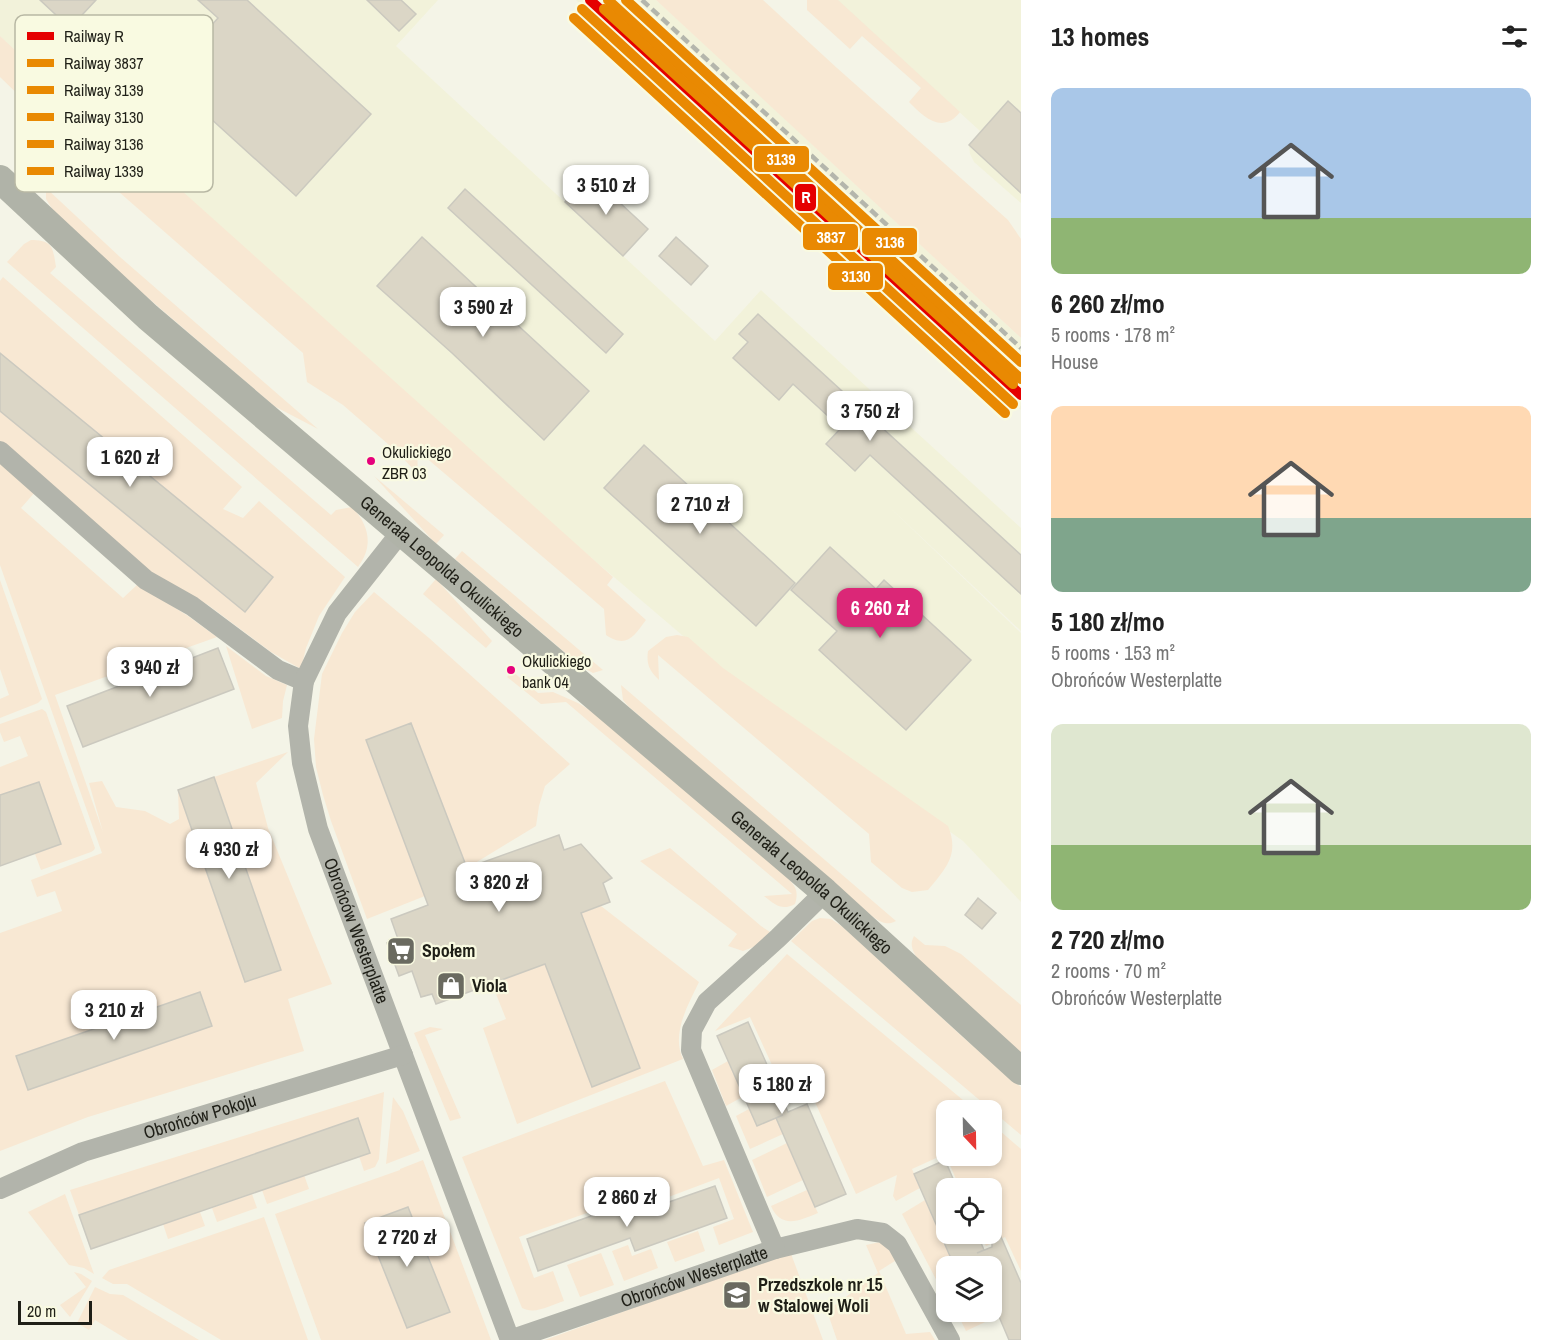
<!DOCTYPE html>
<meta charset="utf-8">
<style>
:root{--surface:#fff;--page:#f2f2f2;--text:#222;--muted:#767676;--accent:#db2777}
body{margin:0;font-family:"Archivo Narrow",sans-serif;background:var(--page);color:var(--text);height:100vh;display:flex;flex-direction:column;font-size:22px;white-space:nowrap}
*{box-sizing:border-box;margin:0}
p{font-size:20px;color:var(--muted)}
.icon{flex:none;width:33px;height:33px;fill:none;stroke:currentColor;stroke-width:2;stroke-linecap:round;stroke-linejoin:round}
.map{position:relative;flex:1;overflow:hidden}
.details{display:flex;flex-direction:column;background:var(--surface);width:540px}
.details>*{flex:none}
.needle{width:39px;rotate:158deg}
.controls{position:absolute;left:936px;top:1100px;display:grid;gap:12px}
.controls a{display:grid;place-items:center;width:66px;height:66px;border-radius:12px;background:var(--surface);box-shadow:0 3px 9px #0003;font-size:30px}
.scale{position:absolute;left:18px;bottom:15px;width:74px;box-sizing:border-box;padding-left:6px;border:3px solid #1f1f17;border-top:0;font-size:16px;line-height:21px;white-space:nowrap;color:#1f1f17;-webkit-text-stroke:4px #f9fae1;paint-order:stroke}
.price{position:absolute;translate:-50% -51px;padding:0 14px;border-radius:12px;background:#fff;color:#222;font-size:20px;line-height:39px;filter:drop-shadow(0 2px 3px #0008)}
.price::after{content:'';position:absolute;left:50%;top:36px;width:18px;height:14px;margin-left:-9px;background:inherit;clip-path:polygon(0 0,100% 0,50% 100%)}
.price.current{background:var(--accent);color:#fff}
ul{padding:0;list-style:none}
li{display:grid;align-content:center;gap:12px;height:318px;padding:0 30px}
li span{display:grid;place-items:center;height:186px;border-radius:12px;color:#555}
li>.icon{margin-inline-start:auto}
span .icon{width:108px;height:108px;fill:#fffc;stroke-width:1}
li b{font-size:26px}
h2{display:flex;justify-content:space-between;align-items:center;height:72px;padding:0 30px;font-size:26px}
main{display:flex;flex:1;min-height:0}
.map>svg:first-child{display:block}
</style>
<main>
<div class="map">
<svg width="1021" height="1340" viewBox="0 0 1021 1340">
<rect width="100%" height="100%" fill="#f4f4e7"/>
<g fill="#f2f2da">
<path d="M 0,0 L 438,0 L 396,46 L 715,341 L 761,290 L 1021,528 L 1021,631 L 883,501 L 1021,633 L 1021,902 L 963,841 L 723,670 L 391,387 L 111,157 L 99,168 L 79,159 L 70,157 L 50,141 L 42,116 L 42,104 L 18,77 L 30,64 L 0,36 Z"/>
<path d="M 576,0 L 656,0 L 702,42 L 1021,338 L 1021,410 Z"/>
<path d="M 837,0 L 1021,0 L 1021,203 L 974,162 L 970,154 L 969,145 L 980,131 Z"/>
</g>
<g fill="#f8e8d3" fill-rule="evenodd">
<path d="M 656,0 L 763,0 L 837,68 L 1008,220 L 1021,239 L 1021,338 Z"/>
<path d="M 807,0 L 838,0 L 960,112 C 942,135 924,117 909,102 L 921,88 L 862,36 L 850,49 L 807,10 Z"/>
<path d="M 0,36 L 30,64 L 18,77 L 42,104 L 42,116 L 52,140 C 42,141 37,139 30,133 L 30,106 L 0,77 Z"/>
<path d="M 114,130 L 613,577 L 607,585 L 646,620 C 634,636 627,649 606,635 L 604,609 L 417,450 L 418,474 L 396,451 L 343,405 L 307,382 L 303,353 L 95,171 L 83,172 L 85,184 L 83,186 C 73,175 68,173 70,157 L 79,159 L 99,168 L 111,157 L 104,147 L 107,137 Z"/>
<path d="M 46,188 L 120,257 L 318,429 L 274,406 L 119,273 L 54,212 L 46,199 Z"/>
<path d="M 31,240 C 53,240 53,248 56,267 L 50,273 L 331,515 L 336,510 L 352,507 C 369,525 374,546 358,567 L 7,262 L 24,244 Z"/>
<path d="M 3,277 L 242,487 L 223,509 L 243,518 L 259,501 L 345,577 L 319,616 L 306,648 L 301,669 L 271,652 L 208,605 L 152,574 L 0,443 L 0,281 Z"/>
<path d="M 0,463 L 36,491 L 21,508 L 123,598 L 138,584 L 188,616 L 217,637 L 55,695 L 103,832 L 89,783 L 102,781 L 116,807 L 145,811 L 170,824 L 179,819 L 178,790 L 245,982 L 280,970 L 214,777 L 288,752 L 256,783 L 268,828 L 332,984 L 288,999 L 304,1051 L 88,1117 L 0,1151 L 0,933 L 62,911 L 55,891 L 37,897 L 31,880 L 102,853 L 0,565 ZM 200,992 L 212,1026 L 27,1089 L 16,1056 Z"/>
<path d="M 374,476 L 444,535 L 436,544 Z"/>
<path d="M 462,551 L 603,670 L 593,673 L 582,667 L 455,559 Z"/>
<path d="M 436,579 L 492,641 L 486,648 L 423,594 Z"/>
<path d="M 0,580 L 42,699 L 38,703 L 0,718 L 0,699 L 9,695 L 0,669 Z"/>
<path d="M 374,592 L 429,638 L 570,764 L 545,786 L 539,806 L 536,826 L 467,868 L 411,723 L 366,740 L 425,896 L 367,919 L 331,821 L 323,795 L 316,767 L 314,739 L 322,674 L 342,633 L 355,612 Z"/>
<path d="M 677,635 L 688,637 L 723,668 L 948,826 C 960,855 945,869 928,890 L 912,892 L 902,888 L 871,862 L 869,834 L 658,655 L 659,680 C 650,671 646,665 648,651 L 666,637 Z"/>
<path d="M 226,646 L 266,676 L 287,685 L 283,701 L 282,718 L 252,729 Z"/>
<path d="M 512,671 L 538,693 L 553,692 L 578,703 L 593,712 L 783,873 C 793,884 800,888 795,904 C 782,911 775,905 764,896 L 792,894 L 566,702 L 541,704 L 507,677 Z"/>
<path d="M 621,685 L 896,921 C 887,926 881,922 873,917 L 628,706 L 623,700 Z"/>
<path d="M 42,709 L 46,712 L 95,848 L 94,850 L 91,852 L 41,870 L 35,854 L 61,844 L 39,782 L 0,795 L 0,767 L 28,756 L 20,736 L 4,742 L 0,732 L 0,724 Z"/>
<path d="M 670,848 L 761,926 L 770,932 L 756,946 L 743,951 L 728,946 L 737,934 L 640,861 Z"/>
<path d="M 601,906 L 699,982 C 688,1005 671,1034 683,1059 L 517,1124 L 483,1028 L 506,1019 L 492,984 L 521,973 L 509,941 L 533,932 L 592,1086 L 640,1068 L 581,913 Z"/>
<path d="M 820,918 L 831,919 L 843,927 L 965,1039 L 1021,1087 L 1021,1135 L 791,941 L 812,921 Z"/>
<path d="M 914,936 L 925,945 L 945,946 L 961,954 L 1021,1005 L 1021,1053 L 918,960 C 913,951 909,945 914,936 Z"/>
<path d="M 787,954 L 975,1110 L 946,1110 L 946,1155 L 992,1155 L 992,1124 L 1021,1149 L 1021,1271 L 1005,1237 L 986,1246 L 980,1233 L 992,1233 L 992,1188 L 960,1188 L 945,1154 L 912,1169 L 920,1188 L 896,1201 L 893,1196 L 897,1175 L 856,1194 L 811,1093 L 789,1102 L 750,1017 L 715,1031 Z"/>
<path d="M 430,1027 L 443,1029 L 425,1035 L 461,1118 L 450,1121 L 414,1033 Z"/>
<path d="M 728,1061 L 744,1096 L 726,1106 L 712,1070 Z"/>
<path d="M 665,1081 L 703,1166 L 724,1160 L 753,1232 L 719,1245 L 713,1227 L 734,1219 L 719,1178 L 626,1213 L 621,1201 L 519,1237 L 534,1278 L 553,1271 L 564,1301 C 551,1305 535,1315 522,1308 L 462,1157 Z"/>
<path d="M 384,1092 L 379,1159 L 375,1167 L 364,1171 L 359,1156 L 79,1215 L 70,1190 Z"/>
<path d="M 393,1097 L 403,1111 L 420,1151 L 386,1164 Z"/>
<path d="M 749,1109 L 776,1118 L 783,1134 L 750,1149 L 736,1116 Z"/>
<path d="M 787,1143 L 803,1180 L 767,1197 L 752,1160 Z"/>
<path d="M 423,1160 L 491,1340 L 321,1340 L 275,1214 L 400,1170 L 400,1169 Z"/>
<path d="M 304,1175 L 309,1189 L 267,1204 L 262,1190 Z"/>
<path d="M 807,1190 L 818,1213 C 799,1221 781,1229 771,1206 Z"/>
<path d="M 65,1194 L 94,1274 L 84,1268 L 69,1265 L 28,1212 Z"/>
<path d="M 252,1194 L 257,1208 L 217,1222 L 212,1208 Z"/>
<path d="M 925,1200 L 953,1263 L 946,1266 L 946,1287 L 941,1289 L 902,1214 Z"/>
<path d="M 200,1212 L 205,1226 L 168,1239 L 163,1224 Z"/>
<path d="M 264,1217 L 308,1340 L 221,1340 L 127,1284 L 113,1284 L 102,1278 L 109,1270 Z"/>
<path d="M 698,1231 L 705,1251 L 675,1262 L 667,1242 Z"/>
<path d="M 880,1242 L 890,1248 L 898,1259 L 879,1271 L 906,1334 L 930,1332 L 935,1340 L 837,1340 L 827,1311 L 878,1273 L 866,1245 Z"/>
<path d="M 628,1245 L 632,1256 L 651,1249 L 658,1268 L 624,1281 L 612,1251 Z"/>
<path d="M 790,1251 L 823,1340 L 545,1340 Z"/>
<path d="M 601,1253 L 614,1285 L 580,1297 L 567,1265 Z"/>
<path d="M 74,1272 L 81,1274 L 92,1281 L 70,1317 L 60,1305 L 86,1287 Z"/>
<path d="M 95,1287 L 110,1294 L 123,1295 L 199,1340 L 128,1340 L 95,1320 L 89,1330 L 77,1323 Z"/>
<path d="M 992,1300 L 998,1316 L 966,1331 L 956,1311 L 992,1311 Z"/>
</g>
<g fill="#dbd6c6" stroke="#cbc9bf" stroke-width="1.5">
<path d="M 40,0 L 96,0 L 70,28 Z"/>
<path d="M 198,0 L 247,0 L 371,114 L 296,196 L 165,77 L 218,18 Z"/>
<path d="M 367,0 L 401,0 L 416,14 L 399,31 Z"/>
<path d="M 1008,101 L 1021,113 L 1021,193 L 969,145 Z"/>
<path d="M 590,175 L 648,229 L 623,256 L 565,202 Z"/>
<path d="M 465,189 L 623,334 L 606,353 L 448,208 Z"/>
<path d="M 422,237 L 589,391 L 544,440 L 452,353 L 377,286 Z"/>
<path d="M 676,237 L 708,266 L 691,285 L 659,256 Z"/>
<path d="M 758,314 L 1021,555 L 1021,594 L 870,455 L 855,471 L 826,444 L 841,428 L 793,384 L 779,400 L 733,358 L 748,342 L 739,334 Z"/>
<path d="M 0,353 L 273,577 L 245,612 L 0,411 Z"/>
<path d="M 644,445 L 795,583 L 756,626 L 604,488 Z"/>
<path d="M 830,547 L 876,589 L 884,580 L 971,660 L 906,730 L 819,650 L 837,631 L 791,590 Z"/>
<path d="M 218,648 L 234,689 L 83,747 L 67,706 Z"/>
<path d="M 411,723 L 467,868 L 559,835 L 564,850 L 581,844 L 612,878 L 603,883 L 610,902 L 581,913 L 640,1068 L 592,1087 L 545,964 L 436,1004 L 432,994 L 421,997 L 412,971 L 399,976 L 387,943 L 398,939 L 391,919 L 428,905 L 366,740 Z"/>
<path d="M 214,777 L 281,970 L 245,982 L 178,790 Z"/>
<path d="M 39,782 L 61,844 L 0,866 L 0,795 Z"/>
<path d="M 978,898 L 996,913 L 982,929 L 965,915 Z"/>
<path d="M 200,992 L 212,1026 L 28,1090 L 16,1056 Z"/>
<path d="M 748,1022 L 788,1112 L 807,1104 L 846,1194 L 815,1207 L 776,1118 L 783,1115 L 757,1126 L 717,1036 Z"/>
<path d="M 358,1118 L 370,1153 L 91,1249 L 79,1215 Z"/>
<path d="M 945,1160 L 957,1188 L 946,1188 L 946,1233 L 977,1233 L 984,1250 L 977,1253 L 992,1247 L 992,1216 L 1021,1283 L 1021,1340 L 1009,1340 L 992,1300 L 992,1266 L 946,1266 L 953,1263 L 914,1174 Z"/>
<path d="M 715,1186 L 727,1218 L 635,1251 L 630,1238 L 538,1271 L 527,1239 L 619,1206 L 623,1218 Z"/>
<path d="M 408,1207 L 450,1312 L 407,1328 L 365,1223 Z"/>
</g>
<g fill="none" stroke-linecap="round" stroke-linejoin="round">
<g stroke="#b2b4ab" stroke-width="20">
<path d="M 0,451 L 146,580 L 192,606 L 278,670 L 304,681"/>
<path id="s1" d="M 401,532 L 337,613 L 304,681 L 298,726 L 302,763 L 318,829 L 510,1340 L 775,1249 L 857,1229 L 883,1233 L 897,1244 L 950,1340"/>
<path id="s2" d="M 0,1189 L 83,1152 L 403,1055"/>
<path d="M 775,1249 L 691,1050 L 692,1030 L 707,1002 L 778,938 L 825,892"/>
</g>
<path stroke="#b0b3a8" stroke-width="28" id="s3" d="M 0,179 L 148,317 L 825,892 L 1021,1071"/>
<path stroke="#b4b6ac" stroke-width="4.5" stroke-dasharray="9 4.5" stroke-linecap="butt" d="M 642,0 L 1021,348"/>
<g stroke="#f9fae1" stroke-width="15">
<path id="rail-1" d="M 590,0 L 1021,395"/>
</g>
<g stroke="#f9fae1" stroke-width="15">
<path id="rail-2" d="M 582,9 L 1013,404"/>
</g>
<g stroke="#f9fae1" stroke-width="15">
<path id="rail-3" d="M 608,0 L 1021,379"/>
</g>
<g stroke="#f9fae1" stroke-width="15">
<path id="rail-4" d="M 574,18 L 1005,413"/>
</g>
<g stroke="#f9fae1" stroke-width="15">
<path id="rail-5" d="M 626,0 L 1021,362"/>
</g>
<g stroke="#f9fae1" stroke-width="15">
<path id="rail-6" d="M 604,9 L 1013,384"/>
</g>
<use href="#rail-1" stroke="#e50000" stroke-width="10"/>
<use href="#rail-2" stroke="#e98902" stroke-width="10"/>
<use href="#rail-3" stroke="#e98902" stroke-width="10"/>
<use href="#rail-4" stroke="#e98902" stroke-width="10"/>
<use href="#rail-5" stroke="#e98902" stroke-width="10"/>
<use href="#rail-6" stroke="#e98902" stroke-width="10"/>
</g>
<defs>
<g id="supermarket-square" transform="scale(1.5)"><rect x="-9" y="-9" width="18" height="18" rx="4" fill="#6a6a60" stroke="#f9fae1"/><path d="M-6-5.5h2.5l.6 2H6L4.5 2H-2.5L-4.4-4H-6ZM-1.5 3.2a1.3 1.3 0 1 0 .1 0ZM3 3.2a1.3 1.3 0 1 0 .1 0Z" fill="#fff"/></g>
<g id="shop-square" transform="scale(1.5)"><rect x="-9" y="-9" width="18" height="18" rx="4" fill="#6a6a60" stroke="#f9fae1"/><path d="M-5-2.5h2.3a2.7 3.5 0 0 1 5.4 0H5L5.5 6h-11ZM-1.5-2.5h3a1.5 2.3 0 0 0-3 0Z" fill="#fff"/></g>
<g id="school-square" transform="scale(1.5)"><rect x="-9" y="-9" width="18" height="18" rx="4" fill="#6a6a60" stroke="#f9fae1"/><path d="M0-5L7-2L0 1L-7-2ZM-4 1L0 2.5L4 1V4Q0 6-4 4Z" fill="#fff"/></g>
</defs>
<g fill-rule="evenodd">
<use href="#supermarket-square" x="401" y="951"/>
<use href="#shop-square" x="451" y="986"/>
<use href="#school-square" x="737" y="1295"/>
</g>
<g fill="#e5007d" stroke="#f9fae1" stroke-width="2">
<circle cx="371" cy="461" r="5"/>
<circle cx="511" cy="670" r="5"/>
</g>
<g text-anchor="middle" stroke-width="4.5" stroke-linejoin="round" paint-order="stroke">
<g font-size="16" fill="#1f1f17" stroke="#f9fae1" text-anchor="start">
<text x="382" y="458">Okulickiego<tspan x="382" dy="21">ZBR 03</tspan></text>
<text x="522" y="667">Okulickiego<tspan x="522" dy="21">bank 04</tspan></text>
</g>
<g font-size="18" fill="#1f1f17" stroke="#f9fae1">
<text dy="6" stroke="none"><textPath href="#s3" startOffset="588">Generała Leopolda Okulickiego</textPath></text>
<text dy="6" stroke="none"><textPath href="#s3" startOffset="1074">Generała Leopolda Okulickiego</textPath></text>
<text dy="6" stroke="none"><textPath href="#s1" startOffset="438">Obrońców Westerplatte</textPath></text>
<text dy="6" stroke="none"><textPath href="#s2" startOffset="213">Obrońców Pokoju</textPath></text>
<text dy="6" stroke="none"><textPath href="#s1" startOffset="1070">Obrońców Westerplatte</textPath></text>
</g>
<g font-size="18" font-weight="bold" fill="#1f1f17" stroke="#f9fae1" text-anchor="start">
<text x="422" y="957">Społem</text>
<text x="472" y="992">Viola</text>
<text x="758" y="1291">Przedszkole nr 15<tspan x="758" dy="21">w Stalowej Woli</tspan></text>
</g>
</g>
<rect x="15" y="15" width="198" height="177" rx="9" fill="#f9fae1" stroke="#b8b8a4" stroke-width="1.5"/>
<rect x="27" y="32" width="27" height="8" fill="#e50000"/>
<rect x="27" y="59" width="27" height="8" fill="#e98902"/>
<rect x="27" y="86" width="27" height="8" fill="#e98902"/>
<rect x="27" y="113" width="27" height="8" fill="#e98902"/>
<rect x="27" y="140" width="27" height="8" fill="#e98902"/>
<rect x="27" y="167" width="27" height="8" fill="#e98902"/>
<g font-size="16" fill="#1f1f17">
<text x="64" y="42">Railway R</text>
<text x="64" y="69">Railway 3837</text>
<text x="64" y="96">Railway 3139</text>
<text x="64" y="123">Railway 3130</text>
<text x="64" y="150">Railway 3136</text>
<text x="64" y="177">Railway 1339</text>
</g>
<g stroke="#f9fae1" stroke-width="2">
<rect x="753" y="145" width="57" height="28" rx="6" fill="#e98902"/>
<rect x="794" y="183" width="23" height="29" rx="6" fill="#e50000"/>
<rect x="802" y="223" width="57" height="28" rx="6" fill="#e98902"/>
<rect x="861" y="227" width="57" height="29" rx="6" fill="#e98902"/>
<rect x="827" y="262" width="57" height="29" rx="6" fill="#e98902"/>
</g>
<g font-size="16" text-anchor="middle" font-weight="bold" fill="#fff">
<text x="781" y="165">3139</text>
<text x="806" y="203">R</text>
<text x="831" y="243">3837</text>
<text x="890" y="248">3136</text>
<text x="856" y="282">3130</text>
</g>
</svg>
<div class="controls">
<a><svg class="needle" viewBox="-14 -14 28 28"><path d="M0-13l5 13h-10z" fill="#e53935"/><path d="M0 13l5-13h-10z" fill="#767676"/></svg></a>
<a><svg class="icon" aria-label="locate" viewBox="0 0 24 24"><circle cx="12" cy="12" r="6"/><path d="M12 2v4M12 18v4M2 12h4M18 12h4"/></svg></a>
<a><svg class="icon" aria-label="layers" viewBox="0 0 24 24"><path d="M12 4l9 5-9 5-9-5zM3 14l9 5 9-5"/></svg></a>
</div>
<div class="scale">20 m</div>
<b class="price" style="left:606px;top:216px">3 510 zł</b>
<b class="price" style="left:483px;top:338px">3 590 zł</b>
<b class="price" style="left:870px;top:442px">3 750 zł</b>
<b class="price" style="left:130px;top:488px">1 620 zł</b>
<b class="price" style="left:700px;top:535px">2 710 zł</b>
<b class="price current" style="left:880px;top:639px">6 260 zł</b>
<b class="price" style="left:150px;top:698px">3 940 zł</b>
<b class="price" style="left:229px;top:880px">4 930 zł</b>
<b class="price" style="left:499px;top:913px">3 820 zł</b>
<b class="price" style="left:114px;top:1041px">3 210 zł</b>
<b class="price" style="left:782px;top:1115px">5 180 zł</b>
<b class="price" style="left:627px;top:1228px">2 860 zł</b>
<b class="price" style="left:407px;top:1268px">2 720 zł</b>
</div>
<section class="details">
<h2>13 homes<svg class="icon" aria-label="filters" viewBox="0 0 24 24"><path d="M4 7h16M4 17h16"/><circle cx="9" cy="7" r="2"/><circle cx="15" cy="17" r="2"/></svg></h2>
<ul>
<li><span style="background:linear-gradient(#a9c7e8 70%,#8fb573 0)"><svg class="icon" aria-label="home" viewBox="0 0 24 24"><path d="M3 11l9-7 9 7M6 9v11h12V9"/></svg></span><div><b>6 260 zł/mo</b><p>5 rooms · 178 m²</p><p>House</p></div></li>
<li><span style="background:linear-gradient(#ffd9b3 60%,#7fa58c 0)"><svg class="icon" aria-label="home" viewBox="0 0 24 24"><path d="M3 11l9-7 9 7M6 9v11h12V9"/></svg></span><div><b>5 180 zł/mo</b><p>5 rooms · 153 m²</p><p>Obrońców Westerplatte</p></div></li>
<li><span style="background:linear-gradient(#dfe7d0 65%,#8fb573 0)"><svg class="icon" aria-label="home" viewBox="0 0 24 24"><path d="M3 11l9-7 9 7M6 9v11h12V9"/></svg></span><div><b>2 720 zł/mo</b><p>2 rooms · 70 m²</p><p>Obrońców Westerplatte</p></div></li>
</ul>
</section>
</main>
